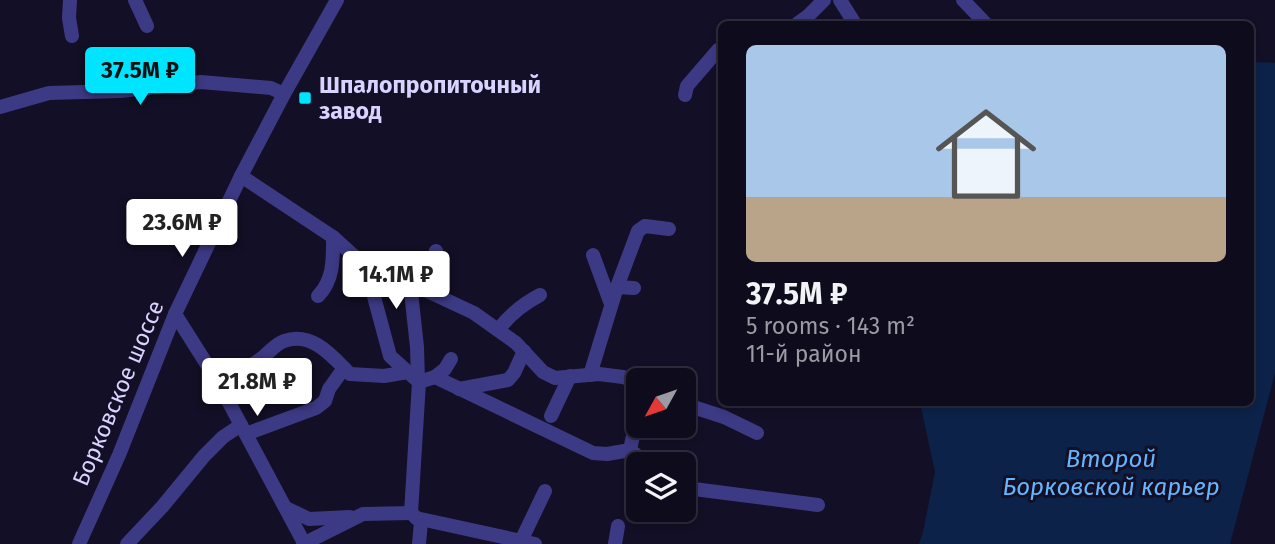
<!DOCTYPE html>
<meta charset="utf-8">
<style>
:root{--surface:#0e0b1c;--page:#171425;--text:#f1f3f6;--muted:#9b9ba3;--line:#2e2b3b;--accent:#00e5ff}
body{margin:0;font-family:"Fira Sans",sans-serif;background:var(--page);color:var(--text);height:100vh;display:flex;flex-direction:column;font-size:26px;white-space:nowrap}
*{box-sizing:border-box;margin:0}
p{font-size:23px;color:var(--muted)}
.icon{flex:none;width:38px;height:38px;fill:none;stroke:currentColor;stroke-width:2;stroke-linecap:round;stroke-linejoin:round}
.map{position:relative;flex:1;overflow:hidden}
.side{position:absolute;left:718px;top:21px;width:536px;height:385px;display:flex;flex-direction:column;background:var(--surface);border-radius:10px;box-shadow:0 4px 10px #0003,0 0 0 2px var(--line)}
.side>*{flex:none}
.needle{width:46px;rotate:230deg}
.buttons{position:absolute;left:626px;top:368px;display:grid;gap:14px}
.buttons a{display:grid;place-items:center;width:70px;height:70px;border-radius:10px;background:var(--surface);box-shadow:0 4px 10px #0003,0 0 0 2px var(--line);font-size:35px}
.price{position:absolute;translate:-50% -60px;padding:0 16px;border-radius:7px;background:#fff;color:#222;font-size:23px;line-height:46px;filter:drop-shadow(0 2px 4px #0008)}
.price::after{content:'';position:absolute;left:50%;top:42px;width:21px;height:16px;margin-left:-10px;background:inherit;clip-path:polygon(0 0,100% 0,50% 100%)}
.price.selected{background:var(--accent);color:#111}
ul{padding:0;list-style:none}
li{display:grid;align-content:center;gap:14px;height:371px;padding:0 28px}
li span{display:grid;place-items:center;height:217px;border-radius:10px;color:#555}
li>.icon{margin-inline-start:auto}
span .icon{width:126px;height:126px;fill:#fffc;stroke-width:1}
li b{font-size:30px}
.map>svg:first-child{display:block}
</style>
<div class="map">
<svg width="1275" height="544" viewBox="0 0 1275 544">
<rect width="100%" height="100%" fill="#130f26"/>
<path fill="#0c2248" d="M 1250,59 L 1256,62 L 1275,63 L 1275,373 L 1230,544 L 919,544 L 923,532 L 935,472 L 920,403 L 1250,402 Z"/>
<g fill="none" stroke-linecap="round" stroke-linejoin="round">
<g stroke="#3d3a85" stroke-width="14">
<path d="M 70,0 L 69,18 L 72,36"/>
<path d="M 135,0 L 147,26"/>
<path d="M 840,0 L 855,24"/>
<path d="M 963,0 L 986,24"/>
<path d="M 797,24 L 808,16 L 824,0"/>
<path d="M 685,95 L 687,86 L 718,50 L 721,49"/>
<path d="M 0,107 L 49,93 L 120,91 L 201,82 L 271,88 L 284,94"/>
<path d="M 241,176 L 333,237 L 366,267 L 390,356 L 419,382 L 411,513 L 421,522 L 419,544"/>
<path d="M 593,255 L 611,304"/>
<path d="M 366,267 L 410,283 L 474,313 L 516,343 L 543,372 L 555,378 L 599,374 L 623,377 L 639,382"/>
<path d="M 410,283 L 417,347 L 418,381"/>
<path d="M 617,287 L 634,288"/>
<path d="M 424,289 L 434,273 L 436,251"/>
<path d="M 318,296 C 334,280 333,259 333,237"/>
<path d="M 175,314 L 218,382 L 304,543"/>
<path d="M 498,330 C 510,314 523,304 540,295"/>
<path d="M 590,375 L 617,287 L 638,231 L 645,226 L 669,229"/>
<path d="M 435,377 L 445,369 L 451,359"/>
<path d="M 218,382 C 232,374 250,368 262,358 C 270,352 274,345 284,341 C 312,331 332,356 350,374 L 384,376 L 408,372"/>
<path d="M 419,382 L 435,377 L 593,453 L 607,454 L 630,450"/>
<path d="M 459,389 L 508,380 L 514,373 L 524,351"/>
<path d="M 684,404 L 724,417 L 757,433"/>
<path d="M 551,416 L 570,376"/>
<path d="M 639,416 L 635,426 L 630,450 L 647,464"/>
<path d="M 246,434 L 316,408 L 325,401 L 329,389 L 344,368"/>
<path d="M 684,486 L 694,489 L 818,505"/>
<path d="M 286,508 L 309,519 L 350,517"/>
<path d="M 416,518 L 535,544"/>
<path d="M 521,541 L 545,491"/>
<path d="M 79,544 L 119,455 L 175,314 L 241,176 L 284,94 L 337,0"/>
<path d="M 127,544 L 162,507 L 204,456 L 223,437 L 241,425"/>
<path d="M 303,544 L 363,514 L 411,513"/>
<path d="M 615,544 L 618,526"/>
</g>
</g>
<rect fill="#00e5ff" stroke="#130f26" stroke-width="2.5" x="298" y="91" width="14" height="14" rx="3.5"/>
<g text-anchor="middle" stroke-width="6" stroke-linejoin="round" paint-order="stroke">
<g font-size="23" font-weight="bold" fill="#d9d4ff" stroke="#130f26" text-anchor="start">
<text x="319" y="93">Шпалопропиточный<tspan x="319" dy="26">завод</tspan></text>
</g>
<g font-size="23" fill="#d9d4ff" stroke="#130f26">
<text transform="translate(118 393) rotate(-67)" y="8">Борковское шоссе</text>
</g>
<g font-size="24" font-style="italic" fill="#62b6ff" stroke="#130f26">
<text x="1111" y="467">Второй<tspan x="1111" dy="28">Борковской карьер</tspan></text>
</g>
</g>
</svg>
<div class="buttons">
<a><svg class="needle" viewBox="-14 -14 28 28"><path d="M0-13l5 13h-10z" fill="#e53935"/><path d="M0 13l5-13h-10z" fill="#9b9ba3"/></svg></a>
<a><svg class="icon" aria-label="layers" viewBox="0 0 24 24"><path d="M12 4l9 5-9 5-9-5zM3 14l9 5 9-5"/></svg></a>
</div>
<b class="price selected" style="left:140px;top:107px">37.5M ₽</b>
<b class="price" style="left:182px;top:259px">23.6M ₽</b>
<b class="price" style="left:396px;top:311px">14.1M ₽</b>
<b class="price" style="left:257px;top:418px">21.8M ₽</b>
<section class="side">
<ul>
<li><span style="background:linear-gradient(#a9c7e8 70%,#b9a48a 0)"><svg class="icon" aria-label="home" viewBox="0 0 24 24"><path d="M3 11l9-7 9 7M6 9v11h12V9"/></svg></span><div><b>37.5M ₽</b><p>5 rooms · 143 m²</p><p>11-й район</p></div></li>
</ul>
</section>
</div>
